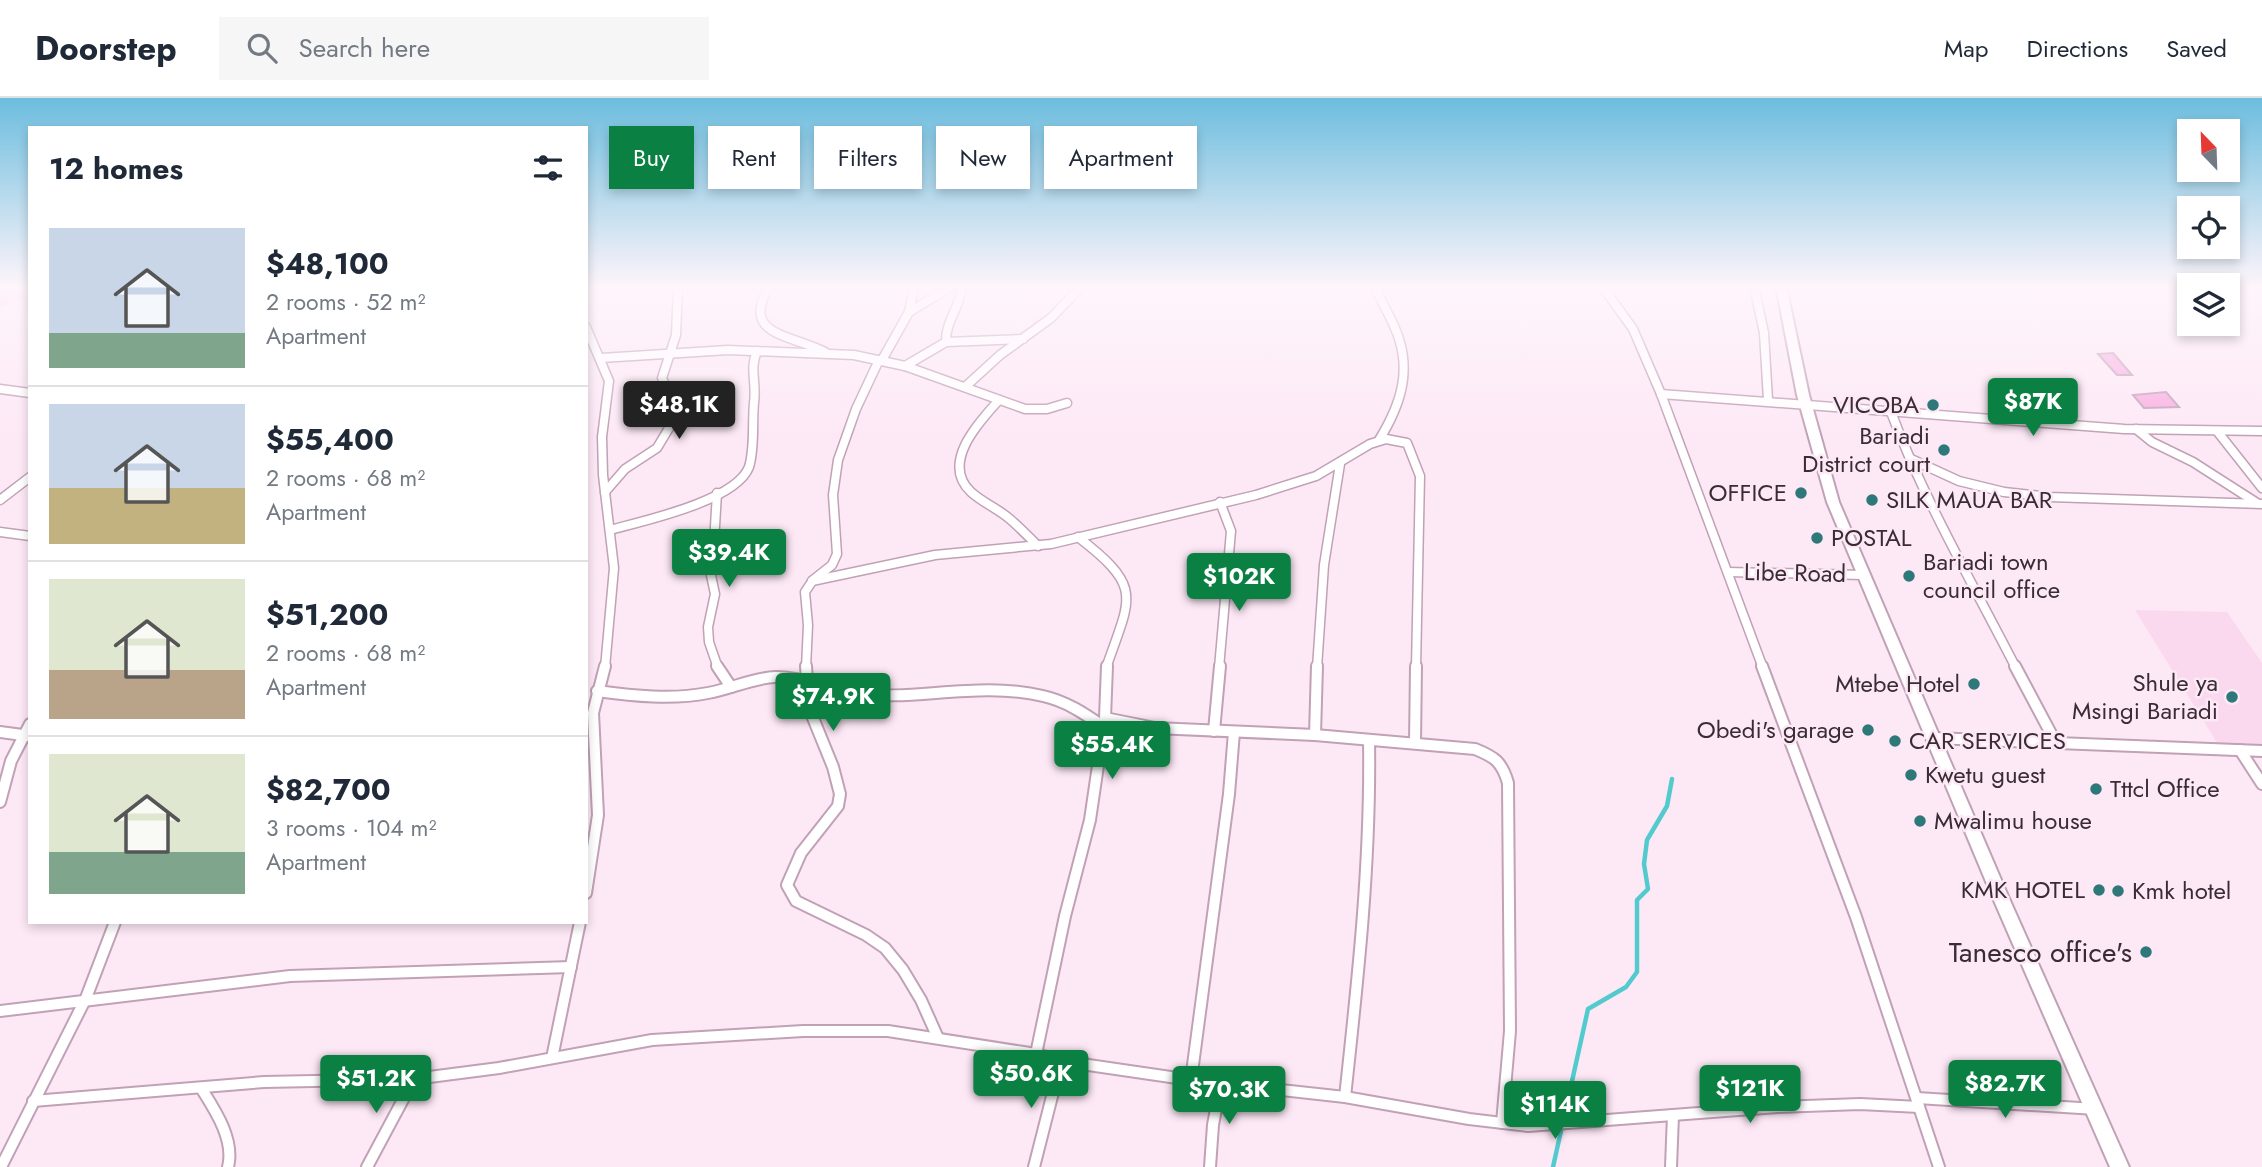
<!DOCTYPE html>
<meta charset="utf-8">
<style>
:root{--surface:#fff;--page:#f6f6f7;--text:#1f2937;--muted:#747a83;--line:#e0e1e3;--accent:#0b8043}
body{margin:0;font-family:Jost,sans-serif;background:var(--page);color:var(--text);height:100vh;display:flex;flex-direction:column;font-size:26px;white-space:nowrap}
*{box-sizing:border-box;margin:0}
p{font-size:23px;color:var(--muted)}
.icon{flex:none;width:38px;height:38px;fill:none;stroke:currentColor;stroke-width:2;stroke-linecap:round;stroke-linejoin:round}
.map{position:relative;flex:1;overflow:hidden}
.details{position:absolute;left:28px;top:28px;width:560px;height:798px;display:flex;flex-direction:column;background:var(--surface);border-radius:0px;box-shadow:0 4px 10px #0003}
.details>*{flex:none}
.hud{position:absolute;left:609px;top:28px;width:665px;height:63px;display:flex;gap:14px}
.needle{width:46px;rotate:337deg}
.controls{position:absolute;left:2177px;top:21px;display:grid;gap:14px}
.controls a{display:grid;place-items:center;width:63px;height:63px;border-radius:0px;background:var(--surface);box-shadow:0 4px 10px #0003;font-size:35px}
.price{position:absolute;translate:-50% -60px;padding:0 16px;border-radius:7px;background:var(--accent);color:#fff;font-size:23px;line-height:46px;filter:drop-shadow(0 2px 4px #0008)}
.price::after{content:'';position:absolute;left:50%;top:42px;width:21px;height:16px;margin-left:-10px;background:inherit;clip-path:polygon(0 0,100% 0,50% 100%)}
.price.selected{background:#222;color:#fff}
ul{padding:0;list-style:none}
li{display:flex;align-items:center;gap:21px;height:175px;padding:0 21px}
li+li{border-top:2px solid var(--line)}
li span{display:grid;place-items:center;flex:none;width:196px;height:140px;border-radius:0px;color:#555}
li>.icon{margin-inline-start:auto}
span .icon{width:84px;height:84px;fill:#fffc;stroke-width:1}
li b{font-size:30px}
h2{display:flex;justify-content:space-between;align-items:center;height:84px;padding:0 21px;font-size:30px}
.chip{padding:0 24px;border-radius:0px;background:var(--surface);box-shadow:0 4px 10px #0003;font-size:24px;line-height:63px}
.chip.selected{background:var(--accent);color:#fff}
header{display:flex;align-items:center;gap:42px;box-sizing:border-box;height:98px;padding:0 35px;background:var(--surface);border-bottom:2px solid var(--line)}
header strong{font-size:33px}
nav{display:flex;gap:38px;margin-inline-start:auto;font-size:24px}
.search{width:490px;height:63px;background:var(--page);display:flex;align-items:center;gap:18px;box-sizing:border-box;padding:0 24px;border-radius:0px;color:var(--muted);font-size:26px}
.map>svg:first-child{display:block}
</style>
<header>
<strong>Doorstep</strong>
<div class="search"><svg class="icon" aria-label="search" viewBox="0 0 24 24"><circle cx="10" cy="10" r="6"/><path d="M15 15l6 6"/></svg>Search here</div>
<nav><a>Map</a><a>Directions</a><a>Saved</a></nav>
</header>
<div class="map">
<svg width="2262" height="1069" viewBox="0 0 2262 1069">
<rect width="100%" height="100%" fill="#fde9f6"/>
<path fill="#fad9ef" d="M 2135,512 L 2227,514 L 2262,565 L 2262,649 L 2219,648 Z"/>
<path fill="#fecaed" d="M 0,188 L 30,188 L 30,199 L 0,210 Z"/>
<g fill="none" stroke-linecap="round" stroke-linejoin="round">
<path stroke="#53cbce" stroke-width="4.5" d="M 1553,1069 L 1588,911 L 1626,889 L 1637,874 L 1637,802 L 1648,791 L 1644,766 L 1647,742 L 1667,708 L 1672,681"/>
</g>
<g fill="#f9b0e2" stroke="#c4a4b9" stroke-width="2">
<path d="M 2113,255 L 2132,277 L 2117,277 L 2098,256 Z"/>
<path d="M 2166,294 L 2179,309 L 2144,310 L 2133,297 Z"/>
</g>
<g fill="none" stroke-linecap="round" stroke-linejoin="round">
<g stroke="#c1a1b6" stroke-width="11">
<g id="minor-far1">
<path d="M 769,188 C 740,238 790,236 825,254"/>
<path d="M 1375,188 C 1380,202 1388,214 1394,228 C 1413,269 1402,305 1379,342"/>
<path d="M 1602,188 L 1633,231 L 1661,296 L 1763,570"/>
<path d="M 1754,188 L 1764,235 L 1768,302"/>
<path d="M 909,214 L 914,188"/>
<path d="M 586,229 L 609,283 L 602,339 L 603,377 L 614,470 L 605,570"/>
<path d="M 946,244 C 945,224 961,208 962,188"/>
<path d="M 601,260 L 728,252 L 854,257 L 905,268 L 1025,311 L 1047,311 L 1067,305"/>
<path d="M 882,262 L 909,214 L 952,188"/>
<path d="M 905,268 L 946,244 L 1023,241"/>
<path d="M 965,289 L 1000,257 L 1051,220 L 1082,188"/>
<path d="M 0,291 L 30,295"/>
<path d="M 1661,296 L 2124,331 L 2262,333"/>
<path d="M 999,302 C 979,324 940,365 971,394 C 983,405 999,411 1011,422 C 1020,430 1029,439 1038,448"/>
<path d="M 1891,314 C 1924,402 1973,486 2016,570"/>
<path d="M 2136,331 L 2152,344 L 2193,364 L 2257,405"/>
<path d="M 2217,333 L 2262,390"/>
<path d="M 1911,361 L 1959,383 L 2004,394 L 2050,399 L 2262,406"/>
<path d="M 605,394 L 625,371 L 657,350 L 669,330 L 673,305 L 662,280 L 676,237 L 678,188"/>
<path d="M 717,395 L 714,445 L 709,468 L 715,496 L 708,529 L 709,544 L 718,570"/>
<path d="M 0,402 L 30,379"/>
<path d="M 610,432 C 643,423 736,403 749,369 C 755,350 752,325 754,305 C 757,284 749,272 757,253"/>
<path d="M 0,434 L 30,438"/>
<path d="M 1078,439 C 1144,490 1131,498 1106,570"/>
<path d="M 1728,474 L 1863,477"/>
<path d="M 812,483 L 935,457 L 1051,446 L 1256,397 L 1316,378 L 1370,346 L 1386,341 L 1407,345 L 1420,378 L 1416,570"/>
<path d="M 806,570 L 808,527 L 805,494 L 813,482 L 832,467 L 837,456 L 833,397 L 838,362 L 856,311 L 879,262"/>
<path d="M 1219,570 L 1231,433 L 1220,404"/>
<path d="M 1317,570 L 1324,467 L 1340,366"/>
</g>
</g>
<g stroke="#c1a1b6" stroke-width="14">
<g id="minor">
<path d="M 717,568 L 731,589"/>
<path d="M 806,568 L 809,610 L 833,669 L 840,696 L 838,708 L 801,755 L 787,787 L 796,803 L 866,837 L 885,850 L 903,872 L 921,902 L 938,940"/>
<path d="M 1762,568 L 1856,819 L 1939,1069"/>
<path d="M 2015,568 L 2056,645"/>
<path d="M 597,593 C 634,598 672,602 708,595 C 731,591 752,580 775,579 C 802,578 826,593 853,596 C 916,603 980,583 1043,598 C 1066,603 1085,616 1104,629"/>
<path d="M 1105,620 L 1155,630 L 1315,637 L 1475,651 C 1495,659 1502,664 1508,685 L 1510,933 L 1502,1025"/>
<path d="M 1214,633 L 1220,568"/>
<path d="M 0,634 L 30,638"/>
<path d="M 1315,637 L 1317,568"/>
<path d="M 1933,640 L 2262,653"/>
<path d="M 1415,645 L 1416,568"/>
<path d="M 2240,652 L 2262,686"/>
<path d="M 0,704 L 11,663 L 30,626"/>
<path d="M 586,795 L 598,717 L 593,615 L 605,568"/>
<path d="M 0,913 L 290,878 L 571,869"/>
<path d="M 1036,956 L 1065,818 L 1090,722 L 1105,620 L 1107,568"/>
<path d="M 552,960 L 580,824"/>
<path d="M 1191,982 L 1229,696 L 1234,634"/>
<path d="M 201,990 C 215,1012 235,1042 228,1069"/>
<path d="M 1345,999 C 1358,880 1371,762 1369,642"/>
<path d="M 1917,1000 L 2096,1011"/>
<path d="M 33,1003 L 264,984 L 414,981 L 499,970 L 652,942 L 803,933 L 888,933 L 1036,956 L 1061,963 L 1191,982 L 1345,999 L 1469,1021 L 1528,1028 L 1778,1009 L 1860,1006 L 1919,1009"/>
<path d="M 1,1069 L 86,900 L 115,824"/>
<path d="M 367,1069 L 414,981"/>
<path d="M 1034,1069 L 1061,963"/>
<path d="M 1210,1069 L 1213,1027 L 1221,984"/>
<path d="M 1671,1069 L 1673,1017"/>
</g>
</g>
<g stroke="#c1a1b6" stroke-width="4">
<path id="trunk" d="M 1776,188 L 1786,188 L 1809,297 L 1839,404 L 2008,798 L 2129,1069 L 2110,1069 L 1992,798 L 1827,404 L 1797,297 Z"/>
</g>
<use href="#minor-far1" stroke="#fff" stroke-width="8"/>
<use href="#minor" stroke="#fff" stroke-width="10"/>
<use href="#trunk" fill="#fff" fill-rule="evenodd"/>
</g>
<linearGradient id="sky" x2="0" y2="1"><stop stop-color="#6cbdde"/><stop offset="0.56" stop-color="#fef5fb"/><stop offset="1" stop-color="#fef5fb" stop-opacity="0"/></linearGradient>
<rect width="2262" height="338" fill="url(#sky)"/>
<g fill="#2e787a" stroke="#fde9f6" stroke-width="2.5">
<circle cx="1933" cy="307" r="7"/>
<circle cx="1944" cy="352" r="7"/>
<circle cx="1801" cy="395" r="7"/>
<circle cx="1872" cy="402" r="7"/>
<circle cx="1817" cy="440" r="7"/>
<circle cx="1909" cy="478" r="7"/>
<circle cx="1974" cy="586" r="7"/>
<circle cx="2232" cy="599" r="7"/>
<circle cx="1868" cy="632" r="7"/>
<circle cx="1895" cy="643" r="7"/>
<circle cx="1911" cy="677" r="7"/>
<circle cx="2096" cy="691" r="7"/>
<circle cx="1920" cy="723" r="7"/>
<circle cx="2099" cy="792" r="7"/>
<circle cx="2118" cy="793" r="7"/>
<circle cx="2146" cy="854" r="7"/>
</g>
<g text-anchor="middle" stroke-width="5" stroke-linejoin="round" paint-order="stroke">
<g font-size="24" fill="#392c35" stroke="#fde9f6" text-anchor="start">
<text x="1919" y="315" text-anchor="end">VICOBA</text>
<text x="1930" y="346" text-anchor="end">Bariadi<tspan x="1930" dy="28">District court</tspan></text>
<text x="1787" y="403" text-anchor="end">OFFICE</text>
<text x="1886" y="410">SILK MAUA BAR</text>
<text x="1831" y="448">POSTAL</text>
<text x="1923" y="472">Bariadi town<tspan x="1923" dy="28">council office</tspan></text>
<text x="2218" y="593" text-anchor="end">Shule ya<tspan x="2218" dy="28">Msingi Bariadi</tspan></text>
<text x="1960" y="594" text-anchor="end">Mtebe Hotel</text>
<text x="1854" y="640" text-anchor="end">Obedi's garage</text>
<text x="1909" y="651">CAR SERVICES</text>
<text x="1925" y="685">Kwetu guest</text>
<text x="2110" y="699">Tttcl Office</text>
<text x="1934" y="731">Mwalimu house</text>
<text x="2085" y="800" text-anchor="end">KMK HOTEL</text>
<text x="2132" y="801">Kmk hotel</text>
</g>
<g font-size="24" fill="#392c35" stroke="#fde9f6">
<text transform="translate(1795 475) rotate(1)" y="8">Libe Road</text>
</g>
<g font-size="28" fill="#392c35" stroke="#fde9f6" text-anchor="end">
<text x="2132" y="864">Tanesco office's</text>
</g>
</g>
</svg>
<div class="controls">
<a><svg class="needle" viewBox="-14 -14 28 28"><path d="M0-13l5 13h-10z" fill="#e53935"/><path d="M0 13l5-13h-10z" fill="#747a83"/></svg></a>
<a><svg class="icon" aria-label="locate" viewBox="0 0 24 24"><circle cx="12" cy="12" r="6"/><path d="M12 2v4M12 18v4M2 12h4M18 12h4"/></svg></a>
<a><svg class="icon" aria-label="layers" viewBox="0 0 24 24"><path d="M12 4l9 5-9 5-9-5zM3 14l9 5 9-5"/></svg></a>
</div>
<b class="price" style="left:2033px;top:340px">$87K</b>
<b class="price selected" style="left:679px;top:343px">$48.1K</b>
<b class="price" style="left:729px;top:491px">$39.4K</b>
<b class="price" style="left:1239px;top:515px">$102K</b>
<b class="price" style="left:833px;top:635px">$74.9K</b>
<b class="price" style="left:1112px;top:683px">$55.4K</b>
<b class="price" style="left:1031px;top:1012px">$50.6K</b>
<b class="price" style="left:376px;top:1017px">$51.2K</b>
<b class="price" style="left:2005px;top:1022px">$82.7K</b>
<b class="price" style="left:1750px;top:1027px">$121K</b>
<b class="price" style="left:1229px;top:1028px">$70.3K</b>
<b class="price" style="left:1555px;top:1043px">$114K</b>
<div class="hud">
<a class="chip selected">Buy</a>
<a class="chip">Rent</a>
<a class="chip">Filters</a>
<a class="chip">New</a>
<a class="chip">Apartment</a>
</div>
<section class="details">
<h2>12 homes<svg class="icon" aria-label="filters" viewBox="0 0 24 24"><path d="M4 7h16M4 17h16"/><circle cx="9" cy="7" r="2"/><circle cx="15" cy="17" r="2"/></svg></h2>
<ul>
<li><span style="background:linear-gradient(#c9d6e8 75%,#7fa58c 0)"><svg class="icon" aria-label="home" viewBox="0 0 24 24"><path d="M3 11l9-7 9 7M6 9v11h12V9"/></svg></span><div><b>$48,100</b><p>2 rooms · 52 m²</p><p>Apartment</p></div></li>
<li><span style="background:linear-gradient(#c9d6e8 60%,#c2b280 0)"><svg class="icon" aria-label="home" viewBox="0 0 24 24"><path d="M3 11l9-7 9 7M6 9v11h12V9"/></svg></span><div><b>$55,400</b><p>2 rooms · 68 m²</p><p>Apartment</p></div></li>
<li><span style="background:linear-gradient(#dfe7d0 65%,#b9a48a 0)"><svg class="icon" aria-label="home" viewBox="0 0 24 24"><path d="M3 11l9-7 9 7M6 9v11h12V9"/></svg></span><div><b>$51,200</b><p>2 rooms · 68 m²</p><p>Apartment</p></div></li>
<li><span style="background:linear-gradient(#dfe7d0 70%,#7fa58c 0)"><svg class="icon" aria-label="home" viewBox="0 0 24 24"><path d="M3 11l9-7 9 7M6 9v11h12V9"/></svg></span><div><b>$82,700</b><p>3 rooms · 104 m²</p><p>Apartment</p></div></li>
</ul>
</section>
</div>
